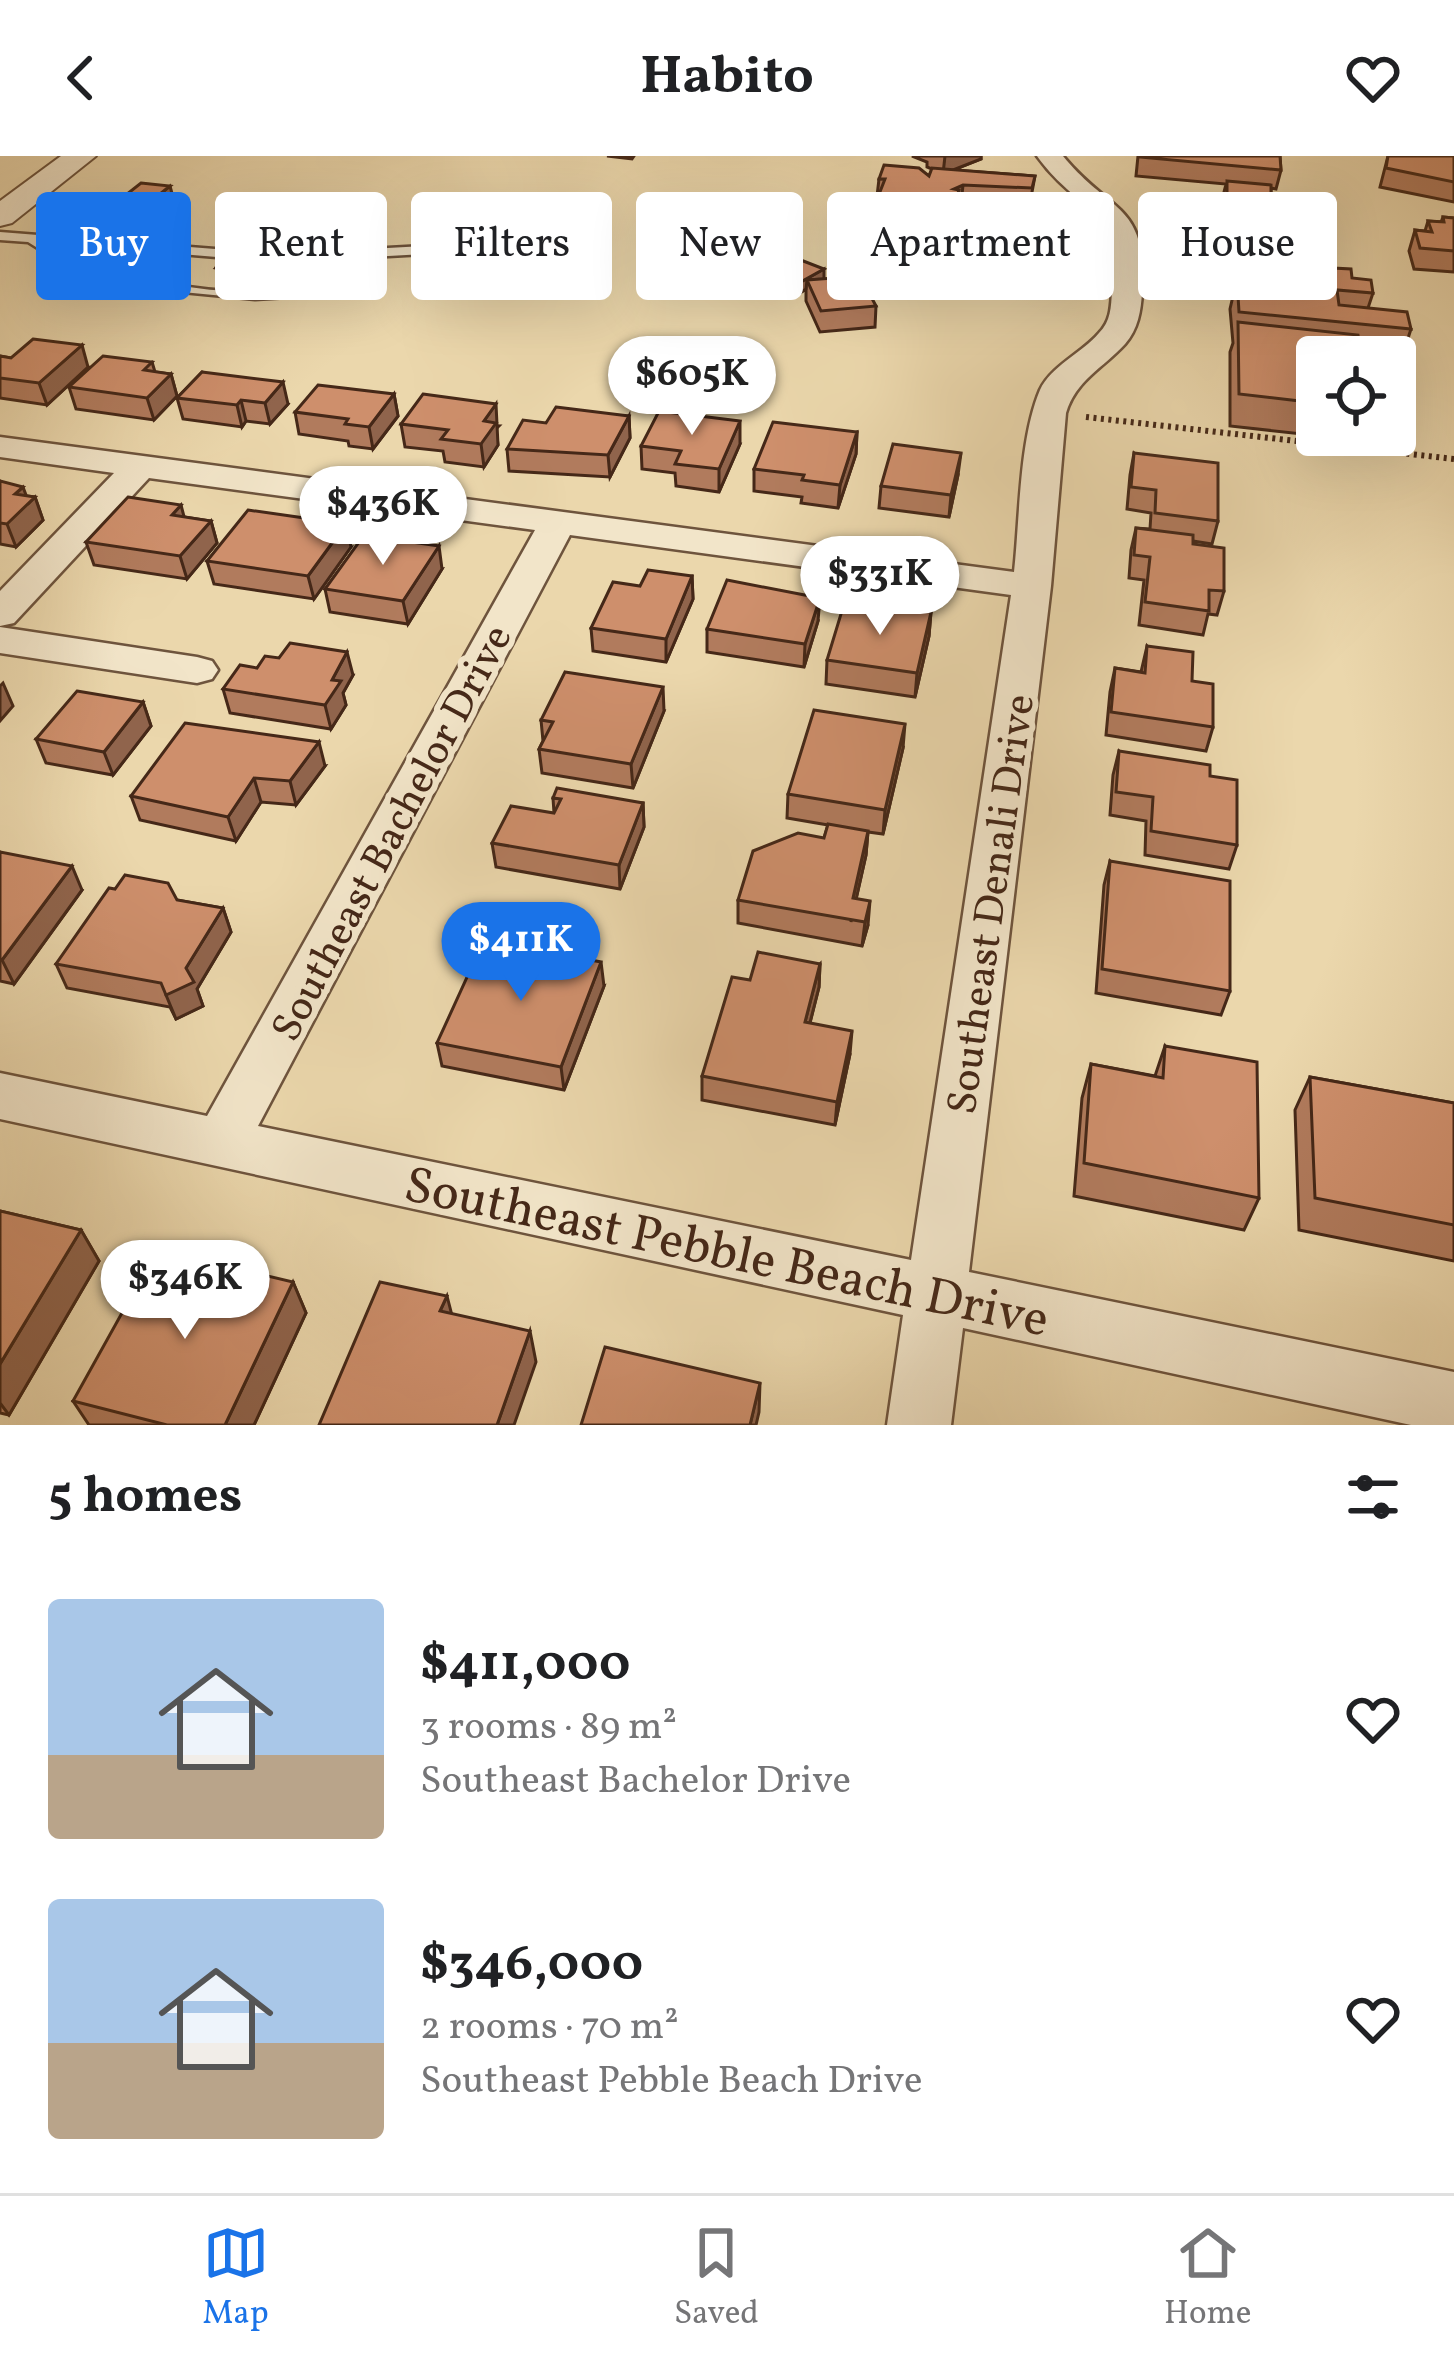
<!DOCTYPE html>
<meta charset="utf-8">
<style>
:root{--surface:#fff;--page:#f2f2f2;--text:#202124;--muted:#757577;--line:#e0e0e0;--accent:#1a73e8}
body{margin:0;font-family:Vollkorn,serif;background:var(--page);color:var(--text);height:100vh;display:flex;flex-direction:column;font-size:45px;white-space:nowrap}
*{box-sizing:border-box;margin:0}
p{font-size:39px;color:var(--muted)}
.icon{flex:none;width:66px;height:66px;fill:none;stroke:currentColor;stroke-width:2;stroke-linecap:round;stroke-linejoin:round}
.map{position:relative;height:1269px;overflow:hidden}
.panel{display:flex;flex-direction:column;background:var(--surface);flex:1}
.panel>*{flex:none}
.hud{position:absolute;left:36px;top:36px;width:1383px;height:108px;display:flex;gap:24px}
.fabs{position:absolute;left:1296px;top:180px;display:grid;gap:24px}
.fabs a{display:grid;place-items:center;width:120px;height:120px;border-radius:12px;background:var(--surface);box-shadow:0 12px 48px #0002;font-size:60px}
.price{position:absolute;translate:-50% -102px;padding:0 27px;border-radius:42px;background:#fff;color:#222;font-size:39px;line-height:78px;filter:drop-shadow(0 3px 6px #0008)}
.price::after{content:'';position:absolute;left:50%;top:72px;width:36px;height:27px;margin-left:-18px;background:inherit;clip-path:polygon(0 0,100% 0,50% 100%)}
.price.selected{background:var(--accent);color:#fff}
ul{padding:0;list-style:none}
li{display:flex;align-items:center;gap:36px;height:300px;padding:0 48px}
li span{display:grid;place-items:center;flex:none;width:336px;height:240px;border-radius:12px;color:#555}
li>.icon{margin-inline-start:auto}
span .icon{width:144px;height:144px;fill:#fffc;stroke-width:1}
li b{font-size:51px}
h2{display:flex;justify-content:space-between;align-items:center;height:144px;padding:0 48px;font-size:51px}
.chip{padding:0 42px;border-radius:12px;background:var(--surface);box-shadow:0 12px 48px #0002;font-size:42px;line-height:108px}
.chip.selected{background:var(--accent);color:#fff}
header{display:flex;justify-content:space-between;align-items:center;height:156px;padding:0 48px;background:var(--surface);font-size:54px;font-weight:700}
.tab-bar{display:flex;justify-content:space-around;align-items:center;height:168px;border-top:3px solid var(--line);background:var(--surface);font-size:33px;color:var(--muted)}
.tab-bar a{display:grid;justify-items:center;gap:6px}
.tab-bar .selected{color:var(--accent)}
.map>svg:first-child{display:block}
</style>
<header><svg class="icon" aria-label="back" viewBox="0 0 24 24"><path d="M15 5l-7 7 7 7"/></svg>Habito<svg class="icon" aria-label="heart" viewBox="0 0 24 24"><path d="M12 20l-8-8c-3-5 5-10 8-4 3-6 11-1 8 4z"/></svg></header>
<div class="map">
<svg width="1454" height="1269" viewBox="0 0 1454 1269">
<rect width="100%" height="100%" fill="#ebd7ac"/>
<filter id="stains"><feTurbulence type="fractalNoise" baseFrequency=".00167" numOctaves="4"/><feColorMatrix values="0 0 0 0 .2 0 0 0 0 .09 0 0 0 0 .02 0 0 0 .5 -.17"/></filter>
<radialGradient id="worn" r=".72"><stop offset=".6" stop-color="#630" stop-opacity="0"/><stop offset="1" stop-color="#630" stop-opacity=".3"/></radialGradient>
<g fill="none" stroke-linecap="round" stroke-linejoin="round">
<g stroke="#6e543d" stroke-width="5">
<path id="service" d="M 0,76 L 279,98 L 442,89 L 449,93 L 442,97 L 317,104 L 315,131 L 288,141 L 255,143 L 172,135 L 84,113 L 52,101 L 28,86 L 0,84 ZM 45,87 L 279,106 L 303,105 L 303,126 C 237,152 107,119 45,87 Z"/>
</g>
<g stroke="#6e543d" stroke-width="5">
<g id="minor">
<path d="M 1037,0 L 1063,0 C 1110,58 1148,46 1142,136 C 1141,155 1138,173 1125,188 C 1102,213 1076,224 1066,257 L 1051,430 L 969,1116 L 1454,1216 L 1454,1269 L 1411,1269 L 963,1172 L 951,1269 L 887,1269 L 903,1159 L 0,963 L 0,917 L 207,960 L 535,374 L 149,322 L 14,467 L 0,470 L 0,435 L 114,317 L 0,301 L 0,281 L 1014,416 C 1020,362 1019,284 1040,234 C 1051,210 1082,197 1099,177 C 1111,165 1111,151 1112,135 C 1121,46 1081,61 1037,0 ZM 570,379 L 1011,439 L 911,1104 L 258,970 Z"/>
<path d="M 0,471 L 197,501 L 212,505 L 218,514 L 212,523 L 197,527 L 0,497 Z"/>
</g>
</g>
<g stroke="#6e543d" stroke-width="4">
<path id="tertiary" d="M 61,0 L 96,0 L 12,67 L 0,70 L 0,45 Z"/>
</g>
<path stroke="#452818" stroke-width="6" stroke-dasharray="3 4.5" stroke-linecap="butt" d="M 1086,261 L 1454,303"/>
<use href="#service" fill="#f2e5c9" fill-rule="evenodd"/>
<use href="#minor" fill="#f2e5c9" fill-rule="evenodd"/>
<use href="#tertiary" fill="#f2e5c9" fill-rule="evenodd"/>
</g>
<g fill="#b17b5d" stroke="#452818" stroke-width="3">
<path d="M 607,0 L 634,0 L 632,3 Z"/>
<path d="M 912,0 L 981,0 L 981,3 L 953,14 L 1035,20 L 1029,52 L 961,48 L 957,50 L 951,70 L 945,69 L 944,74 L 874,66 L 879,23 L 929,20 L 932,13 L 927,11 L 927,6 Z"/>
<path d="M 1138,0 L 1280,0 L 1281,14 L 1276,33 L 1271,32 L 1271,40 L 1292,57 L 1310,81 L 1307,89 L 1333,112 L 1373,137 L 1368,152 L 1411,173 L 1401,204 L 1395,203 L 1395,201 L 1361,200 L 1317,201 L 1317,279 L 1359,279 L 1357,284 L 1230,270 L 1230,196 L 1233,187 L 1230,153 L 1233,140 L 1217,139 L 1217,119 L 1223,94 L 1222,44 L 1226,28 L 1136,20 Z"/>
<path d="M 1388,0 L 1454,0 L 1454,46 L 1380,31 Z"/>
<path d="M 173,44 L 179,45 L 184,64 L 163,83 L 109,77 L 103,57 Z"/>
<path d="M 1443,61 L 1454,62 L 1454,116 L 1414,113 L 1409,95 L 1415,74 L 1425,75 L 1428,65 L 1441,66 Z"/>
<path d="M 480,75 L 574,82 L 559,103 L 482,95 Z"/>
<path d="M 281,104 L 283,114 L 269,128 L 219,123 L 216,112 Z"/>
<path d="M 765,116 L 824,123 L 876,150 L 875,171 L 820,176 L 806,145 L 806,133 L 797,139 L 765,126 Z"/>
<path d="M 0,200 L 11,202 L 88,211 L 47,249 L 0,242 Z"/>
<path d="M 152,206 L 155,216 L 171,218 L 177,240 L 154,264 L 76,253 L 69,231 Z"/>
<path d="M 202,216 L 288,248 L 270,268 L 246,265 L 242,271 L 183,263 L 177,242 Z"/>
<path d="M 394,238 L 398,260 L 373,293 L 349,290 L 348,285 L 299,278 L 295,256 Z"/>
<path d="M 629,260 L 630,282 L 610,321 L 509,315 L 507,293 L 546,267 Z"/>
<path d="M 401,268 L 499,270 L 496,273 L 498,289 L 484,311 L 445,306 L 443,295 L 405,291 Z"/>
<path d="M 857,276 L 856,298 L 838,352 L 801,347 L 802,341 L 754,335 L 754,313 Z"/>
<path d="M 740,288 L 719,336 L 676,330 L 675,317 L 642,313 L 641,290 Z"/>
<path d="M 1134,297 L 1218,365 L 1212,388 L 1193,385 L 1224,435 L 1217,459 L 1208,458 L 1203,479 L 1139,469 L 1144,424 L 1129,422 L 1131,394 L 1136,372 L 1150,373 L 1151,357 L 1127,353 L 1130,319 Z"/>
<path d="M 958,319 L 949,361 L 879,352 L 881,330 Z"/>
<path d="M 0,325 L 26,340 L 35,341 L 43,364 L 16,391 L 0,388 Z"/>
<path d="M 184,361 L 211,365 L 217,387 L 187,423 L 94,409 L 86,386 Z"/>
<path d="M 351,391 L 314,443 L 214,428 L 207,405 Z"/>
<path d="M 442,413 L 408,468 L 330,456 L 325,433 Z"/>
<path d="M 692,420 L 693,443 L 666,506 L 593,495 L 591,472 L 640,430 Z"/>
<path d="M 931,456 L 929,480 L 915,541 L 826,528 L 827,504 Z"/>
<path d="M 818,465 L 804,511 L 707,496 L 707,473 Z"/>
<path d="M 1147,490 L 1213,571 L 1206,595 L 1106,579 L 1110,536 L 1115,512 L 1141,516 Z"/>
<path d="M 257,512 L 353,519 L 343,537 L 346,549 L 331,573 L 230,557 L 223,533 Z"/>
<path d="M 143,546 L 151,570 L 113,619 L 46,607 L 36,583 Z"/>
<path d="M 664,555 L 633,632 L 542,617 L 539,593 L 543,585 L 541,564 Z"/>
<path d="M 903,592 L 883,678 L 868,676 L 866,699 L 856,743 L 868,769 L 862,790 L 738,767 L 738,744 L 824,682 L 828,669 L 787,662 L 788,638 Z"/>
<path d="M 1119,595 L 1237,689 L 1229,713 L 1145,699 L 1146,665 L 1110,659 L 1113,619 Z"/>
<path d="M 325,610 L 296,649 L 261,646 L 236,685 L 140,664 L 131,640 Z"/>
<path d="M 553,642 L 643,647 L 644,671 L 620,733 L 496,711 L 492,687 L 554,657 Z"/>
<path d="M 0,696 L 82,734 L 14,828 L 0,825 Z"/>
<path d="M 1110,705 L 1230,835 L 1221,859 L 1096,837 L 1104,729 Z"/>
<path d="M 177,744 L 223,752 L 231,776 L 197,833 L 203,850 L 176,863 L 170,851 L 67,832 L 56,808 Z"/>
<path d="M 820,808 L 819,831 L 810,867 L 850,898 L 835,969 L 702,944 L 702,920 Z"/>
<path d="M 604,830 L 564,934 L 442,910 L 437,887 Z"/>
<path d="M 1165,890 L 1259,1042 L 1244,1074 L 1074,1040 L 1082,942 L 1091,908 L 1155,920 Z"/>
<path d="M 1310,921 L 1454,947 L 1454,1105 L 1299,1074 L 1295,954 Z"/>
<path d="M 0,1055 L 81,1074 L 99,1105 L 9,1259 L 0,1257 Z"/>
<path d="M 293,1126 L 306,1157 L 254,1269 L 89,1269 L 73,1245 Z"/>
</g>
<g fill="#90644c" stroke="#452818" stroke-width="3">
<path d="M 945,0 L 981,0 L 981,3 L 943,18 Z"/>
<path d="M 963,29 L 961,48 L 957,50 L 951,70 L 954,33 Z"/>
<path d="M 170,30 L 175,49 L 179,45 L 184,64 L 163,83 L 157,63 L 155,42 Z"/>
<path d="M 572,62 L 574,82 L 559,103 L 557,83 Z"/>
<path d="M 281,104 L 283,114 L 269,128 L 266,118 Z"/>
<path d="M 824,113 L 824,123 L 807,124 L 806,133 L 797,139 L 797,128 Z"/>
<path d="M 82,189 L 88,211 L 47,249 L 39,227 Z"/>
<path d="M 171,218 L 177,240 L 154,264 L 147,242 Z"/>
<path d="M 283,226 L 288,248 L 270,268 L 265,247 Z"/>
<path d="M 394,238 L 398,260 L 373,293 L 369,271 Z"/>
<path d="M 241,244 L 246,265 L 242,271 L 237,249 Z"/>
<path d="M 496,248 L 498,289 L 484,311 L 481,288 L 484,265 Z"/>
<path d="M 629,260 L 630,282 L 610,321 L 608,299 Z"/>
<path d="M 740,265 L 740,288 L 719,336 L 719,313 Z"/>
<path d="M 857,276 L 856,298 L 838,352 L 840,329 Z"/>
<path d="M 961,297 L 958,319 L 949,361 L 951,339 Z"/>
<path d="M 23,331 L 29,347 L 35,341 L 43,364 L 16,391 L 7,368 L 15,338 Z"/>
<path d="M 181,349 L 187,372 L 172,359 Z"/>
<path d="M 211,365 L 217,387 L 187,423 L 180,400 Z"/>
<path d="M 346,368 L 351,391 L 314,443 L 308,420 Z"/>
<path d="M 439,390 L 442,413 L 408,468 L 403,445 Z"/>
<path d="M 692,420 L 693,443 L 666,506 L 666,483 Z"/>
<path d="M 820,442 L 818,465 L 804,511 L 805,488 Z"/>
<path d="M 931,456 L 929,480 L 915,541 L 917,517 Z"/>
<path d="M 347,496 L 353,519 L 343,537 L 346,549 L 331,573 L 325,549 L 332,524 Z"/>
<path d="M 3,527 L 13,550 L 0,565 L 0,530 Z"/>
<path d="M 663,531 L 664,555 L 633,632 L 631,608 Z"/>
<path d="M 143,546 L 151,570 L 113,619 L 104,596 Z"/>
<path d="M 905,568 L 903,592 L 883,678 L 885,654 Z"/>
<path d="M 319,586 L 325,610 L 296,649 L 290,625 Z"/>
<path d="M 254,622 L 261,646 L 236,685 L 228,661 Z"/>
<path d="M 643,647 L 644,671 L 620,733 L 619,709 Z"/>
<path d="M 868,675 L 866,699 L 851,766 L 853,742 Z"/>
<path d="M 72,710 L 82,734 L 14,828 L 2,804 Z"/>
<path d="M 870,745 L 868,769 L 862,790 L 865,766 Z"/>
<path d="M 223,752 L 231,776 L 197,833 L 203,850 L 176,863 L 166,839 L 186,812 Z"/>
<path d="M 601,806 L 604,830 L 564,934 L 561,911 Z"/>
<path d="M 820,808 L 819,831 L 804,890 L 805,866 Z"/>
<path d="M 852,875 L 850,898 L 835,969 L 837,946 Z"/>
<path d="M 81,1074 L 99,1105 L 9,1259 L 0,1247 L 0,1208 Z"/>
<path d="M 293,1126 L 306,1157 L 254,1269 L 225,1269 Z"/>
<path d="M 447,1140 L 455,1171 L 440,1155 Z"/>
<path d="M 530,1175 L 536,1206 L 514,1269 L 497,1269 Z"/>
<path d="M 760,1227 L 759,1256 L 756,1269 L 750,1269 Z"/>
</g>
<g fill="#ce8f6c" stroke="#452818" stroke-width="3">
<path d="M 1139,0 L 1280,0 L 1281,14 L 1139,1 Z"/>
<path d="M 1388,0 L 1454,0 L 1454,26 L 1386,12 Z"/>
<path d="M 884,9 L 919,12 L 929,20 L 932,12 L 1035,20 L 1032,32 L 963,29 L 954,33 L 959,34 L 954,50 L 947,49 L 946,54 L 876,46 L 885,23 L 879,23 Z"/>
<path d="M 1227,25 L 1271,29 L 1271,40 L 1291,42 L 1292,57 L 1308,58 L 1310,81 L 1227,74 Z"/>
<path d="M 141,27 L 170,30 L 155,42 L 179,45 L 157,63 L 103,57 Z"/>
<path d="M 497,54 L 572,62 L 557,83 L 480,75 Z"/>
<path d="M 1443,61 L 1454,62 L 1454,95 L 1420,92 L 1415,74 L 1432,76 L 1428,65 L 1444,66 Z"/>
<path d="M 1271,86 L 1330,91 L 1333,112 L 1351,113 L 1352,122 L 1371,124 L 1373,137 L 1337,134 L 1339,149 L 1407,156 L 1411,173 L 1239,156 L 1237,124 L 1253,125 L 1252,119 L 1262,119 L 1261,112 L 1224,109 L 1223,90 L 1271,95 Z"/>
<path d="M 231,98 L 281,104 L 266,118 L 216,112 Z"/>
<path d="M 793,101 L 824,113 L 797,128 L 765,116 Z"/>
<path d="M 860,120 L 876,150 L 821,155 L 807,124 Z"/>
<path d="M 1238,166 L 1358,179 L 1361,201 L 1317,201 L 1317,247 L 1239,238 Z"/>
<path d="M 33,183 L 82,189 L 39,227 L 0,222 L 0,200 L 11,202 Z"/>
<path d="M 103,200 L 152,206 L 144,214 L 171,218 L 147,242 L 69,231 Z"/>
<path d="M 202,216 L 283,226 L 265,247 L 241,244 L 237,249 L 177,242 Z"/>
<path d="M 318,229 L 394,238 L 369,271 L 345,268 L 348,263 L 295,256 Z"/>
<path d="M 423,238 L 496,248 L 484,265 L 496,267 L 481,288 L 441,283 L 448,274 L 401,268 Z"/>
<path d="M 556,251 L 629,260 L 608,299 L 507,293 L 523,264 L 546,267 Z"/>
<path d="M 659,255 L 740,265 L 719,313 L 675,308 L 681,295 L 641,290 Z"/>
<path d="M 773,266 L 857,276 L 840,329 L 802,324 L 804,319 L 754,313 Z"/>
<path d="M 893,288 L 961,297 L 951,339 L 881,330 Z"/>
<path d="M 1134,297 L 1218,307 L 1218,365 L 1155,357 L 1156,334 L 1131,331 Z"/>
<path d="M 0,325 L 23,331 L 15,338 L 35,341 L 7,368 L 0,367 Z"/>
<path d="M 128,341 L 181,349 L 172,359 L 211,365 L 180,400 L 86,386 Z"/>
<path d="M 248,354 L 346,368 L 308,420 L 207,405 Z"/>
<path d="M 1136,372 L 1193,379 L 1193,388 L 1224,392 L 1224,435 L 1209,434 L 1209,455 L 1145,446 L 1150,401 L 1134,399 Z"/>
<path d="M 364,379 L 439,390 L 403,445 L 325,433 Z"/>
<path d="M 648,414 L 692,420 L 666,483 L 591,472 L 613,426 L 640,430 Z"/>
<path d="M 727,424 L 820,442 L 805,488 L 707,473 Z"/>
<path d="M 844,448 L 931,456 L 917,517 L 827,504 Z"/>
<path d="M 290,487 L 347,496 L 332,524 L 341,525 L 325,549 L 223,533 L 240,509 L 257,512 L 265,500 L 279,502 Z"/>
<path d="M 1147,490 L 1193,496 L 1192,525 L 1213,528 L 1213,571 L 1111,556 L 1115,512 L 1145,517 Z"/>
<path d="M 565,516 L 663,531 L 631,608 L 539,593 L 553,566 L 541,564 Z"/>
<path d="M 77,535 L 143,546 L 104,596 L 36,583 Z"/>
<path d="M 814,554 L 905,568 L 885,654 L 788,638 Z"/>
<path d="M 185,567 L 319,586 L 290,625 L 254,622 L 228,661 L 131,640 Z"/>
<path d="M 1119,595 L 1210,609 L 1210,620 L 1237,624 L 1237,689 L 1151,675 L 1153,641 L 1116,636 Z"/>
<path d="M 557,632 L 643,647 L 619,709 L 492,687 L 511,650 L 554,657 L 561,643 L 553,642 Z"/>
<path d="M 828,668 L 868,675 L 853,742 L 870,745 L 865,766 L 738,744 L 753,695 L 798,677 L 824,682 Z"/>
<path d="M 0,696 L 72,710 L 2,804 L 0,804 Z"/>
<path d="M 1110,705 L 1230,725 L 1230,835 L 1102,813 Z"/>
<path d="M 125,719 L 168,727 L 177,744 L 223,752 L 186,812 L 194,826 L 166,839 L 161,827 L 56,808 L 109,732 L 115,733 Z"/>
<path d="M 484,784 L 601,806 L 561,911 L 437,887 Z"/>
<path d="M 758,796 L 820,808 L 805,866 L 852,875 L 837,946 L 702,920 L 732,821 L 750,824 Z"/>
<path d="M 1165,890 L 1257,906 L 1259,1042 L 1084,1007 L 1091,908 L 1163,922 Z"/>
<path d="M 1310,921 L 1454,947 L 1454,1069 L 1315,1042 Z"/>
<path d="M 0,1055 L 81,1074 L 0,1208 Z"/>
<path d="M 157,1094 L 293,1126 L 225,1269 L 167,1269 L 73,1245 Z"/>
<path d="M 380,1126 L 447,1140 L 440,1155 L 530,1175 L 497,1269 L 319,1269 Z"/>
<path d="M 605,1191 L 760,1227 L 750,1269 L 581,1269 Z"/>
</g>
<g text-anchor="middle" stroke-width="12" stroke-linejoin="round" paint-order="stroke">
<g font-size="42" fill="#452818" stroke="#f2e5c9">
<text transform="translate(390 676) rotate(-62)" y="15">Southeast Bachelor Drive</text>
<text transform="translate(989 748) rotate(-82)" y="15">Southeast Denali Drive</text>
</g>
<g font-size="51" fill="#452818" stroke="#f2e5c9">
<text transform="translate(727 1094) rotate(12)" y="18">Southeast Pebble Beach Drive</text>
</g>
</g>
<rect width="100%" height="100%" filter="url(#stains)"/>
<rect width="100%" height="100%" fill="url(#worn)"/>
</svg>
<div class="fabs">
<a><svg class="icon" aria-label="locate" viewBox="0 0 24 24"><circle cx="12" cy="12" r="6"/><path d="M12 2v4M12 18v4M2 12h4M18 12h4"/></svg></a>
</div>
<b class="price" style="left:692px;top:282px">$605K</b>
<b class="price" style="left:383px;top:412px">$436K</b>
<b class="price" style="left:880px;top:482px">$331K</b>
<b class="price selected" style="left:521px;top:848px">$411K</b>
<b class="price" style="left:185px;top:1186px">$346K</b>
<div class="hud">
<a class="chip selected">Buy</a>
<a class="chip">Rent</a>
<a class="chip">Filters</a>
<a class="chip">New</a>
<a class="chip">Apartment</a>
<a class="chip">House</a>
</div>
</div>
<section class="panel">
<h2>5 homes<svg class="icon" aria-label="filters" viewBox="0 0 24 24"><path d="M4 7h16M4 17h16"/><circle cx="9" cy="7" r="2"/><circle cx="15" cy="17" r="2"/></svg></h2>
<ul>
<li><span style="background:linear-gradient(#a9c7e8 65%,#b9a48a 0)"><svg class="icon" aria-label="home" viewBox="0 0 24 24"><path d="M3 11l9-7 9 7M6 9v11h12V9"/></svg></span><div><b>$411,000</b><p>3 rooms · 89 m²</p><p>Southeast Bachelor Drive</p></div><svg class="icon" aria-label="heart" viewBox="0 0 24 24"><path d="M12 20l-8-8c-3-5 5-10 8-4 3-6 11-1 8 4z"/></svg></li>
<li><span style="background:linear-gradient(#a9c7e8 60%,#b9a48a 0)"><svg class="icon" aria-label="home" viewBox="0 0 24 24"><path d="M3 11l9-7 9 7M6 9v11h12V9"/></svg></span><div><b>$346,000</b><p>2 rooms · 70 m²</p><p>Southeast Pebble Beach Drive</p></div><svg class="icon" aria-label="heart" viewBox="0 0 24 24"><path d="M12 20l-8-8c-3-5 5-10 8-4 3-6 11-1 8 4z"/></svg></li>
</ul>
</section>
<nav class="tab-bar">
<a class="selected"><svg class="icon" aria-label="map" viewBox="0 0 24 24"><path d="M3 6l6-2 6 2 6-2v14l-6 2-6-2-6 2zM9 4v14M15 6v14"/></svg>Map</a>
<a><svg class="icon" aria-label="saved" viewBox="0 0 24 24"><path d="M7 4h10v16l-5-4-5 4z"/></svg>Saved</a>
<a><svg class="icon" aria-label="home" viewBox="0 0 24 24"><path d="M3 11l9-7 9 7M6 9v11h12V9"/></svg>Home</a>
</nav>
